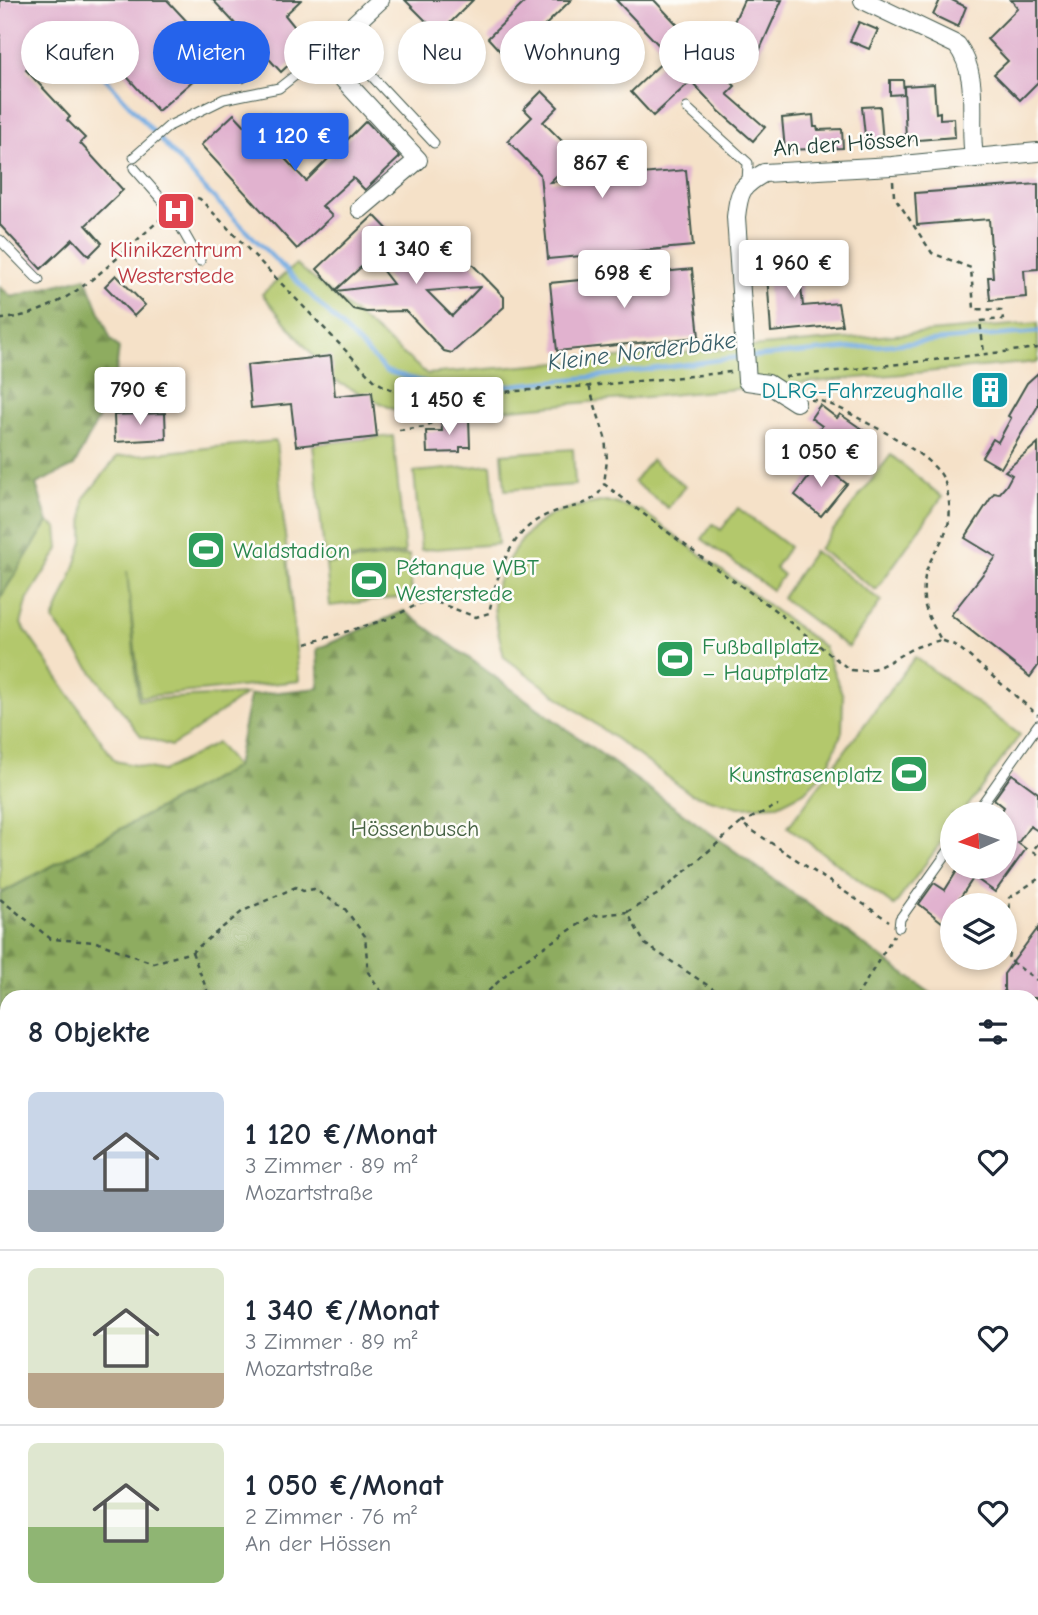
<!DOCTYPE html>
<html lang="de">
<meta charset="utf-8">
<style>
:root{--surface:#fff;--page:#f6f6f7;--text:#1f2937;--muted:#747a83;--line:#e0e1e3;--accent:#2563eb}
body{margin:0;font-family:"Comic Neue",sans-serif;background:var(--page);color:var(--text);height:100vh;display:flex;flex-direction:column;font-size:26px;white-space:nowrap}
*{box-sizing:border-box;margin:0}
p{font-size:23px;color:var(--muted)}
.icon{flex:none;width:38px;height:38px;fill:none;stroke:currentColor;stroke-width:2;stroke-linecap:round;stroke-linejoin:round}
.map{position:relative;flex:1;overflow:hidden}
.drawer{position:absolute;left:0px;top:990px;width:1040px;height:625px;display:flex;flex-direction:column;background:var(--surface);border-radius:21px 21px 0 0;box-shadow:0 4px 10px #0003}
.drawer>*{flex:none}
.top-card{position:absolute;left:21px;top:21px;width:998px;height:63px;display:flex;gap:14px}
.needle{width:46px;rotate:267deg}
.fabs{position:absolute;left:940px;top:802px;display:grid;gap:14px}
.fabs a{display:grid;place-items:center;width:77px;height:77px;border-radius:50%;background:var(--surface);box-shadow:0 4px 10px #0003;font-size:35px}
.price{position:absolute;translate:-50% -60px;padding:0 16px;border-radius:7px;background:#fff;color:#222;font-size:23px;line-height:46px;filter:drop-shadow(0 2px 4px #0008)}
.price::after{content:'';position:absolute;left:50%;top:42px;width:21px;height:16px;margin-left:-10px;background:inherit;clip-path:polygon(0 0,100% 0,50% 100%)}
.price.selected{background:var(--accent);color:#fff}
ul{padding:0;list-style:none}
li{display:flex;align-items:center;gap:21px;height:175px;padding:0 28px}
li+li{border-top:2px solid var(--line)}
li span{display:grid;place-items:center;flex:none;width:196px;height:140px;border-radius:10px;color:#555}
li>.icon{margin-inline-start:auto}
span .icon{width:84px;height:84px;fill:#fffc;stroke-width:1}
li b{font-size:30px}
h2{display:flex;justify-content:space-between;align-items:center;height:84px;padding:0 28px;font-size:30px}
.tag{padding:0 24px;border-radius:32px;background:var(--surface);box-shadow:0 4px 10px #0003;font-size:24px;line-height:63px}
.tag.selected{background:var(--accent);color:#fff}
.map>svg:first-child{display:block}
</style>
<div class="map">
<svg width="1038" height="1615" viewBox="0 0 1038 1615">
<defs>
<pattern id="forest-firs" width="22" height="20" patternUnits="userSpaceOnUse" patternTransform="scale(1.75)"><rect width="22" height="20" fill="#8eac60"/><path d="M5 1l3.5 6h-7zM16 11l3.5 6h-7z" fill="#738d50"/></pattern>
</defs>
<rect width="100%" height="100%" fill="#fdfcf7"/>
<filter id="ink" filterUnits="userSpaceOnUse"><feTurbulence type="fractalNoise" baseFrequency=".0143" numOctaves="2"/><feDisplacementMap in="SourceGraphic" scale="14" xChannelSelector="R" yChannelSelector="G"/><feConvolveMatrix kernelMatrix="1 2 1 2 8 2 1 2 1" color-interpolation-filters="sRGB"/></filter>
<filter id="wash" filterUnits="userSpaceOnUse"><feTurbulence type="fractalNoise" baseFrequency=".00686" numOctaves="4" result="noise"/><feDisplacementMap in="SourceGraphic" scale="28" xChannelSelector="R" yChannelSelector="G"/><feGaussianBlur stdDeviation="1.57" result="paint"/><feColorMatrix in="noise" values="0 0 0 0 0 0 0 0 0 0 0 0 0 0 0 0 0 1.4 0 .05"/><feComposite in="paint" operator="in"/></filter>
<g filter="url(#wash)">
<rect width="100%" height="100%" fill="#f5e1c8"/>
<g fill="#b3c86c" stroke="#698250" stroke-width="2">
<path d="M 296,264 L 427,374 L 1038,323 L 1038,362 L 411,418 L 333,380 L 262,294 Z"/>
<path d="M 393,436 L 405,553 L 325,562 L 313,444 Z"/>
<path d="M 276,441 L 299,681 L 140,697 L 127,571 L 138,700 L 246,694 L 186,737 L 171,746 L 141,736 L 53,620 L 70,580 L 83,542 L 84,498 L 117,457 Z"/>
<path d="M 573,449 L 575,485 L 505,490 L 502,454 Z"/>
<path d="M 891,455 L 942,497 L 876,590 L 819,549 Z"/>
<path d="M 651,460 L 685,486 L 668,508 L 634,482 Z"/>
<path d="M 491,465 L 498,544 L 421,550 L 414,472 Z"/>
<path d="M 606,501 L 642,511 L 824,647 L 843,696 L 842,732 L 827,769 L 804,792 L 778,805 L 739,807 L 691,794 L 504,657 C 500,637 493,617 494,597 C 497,571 525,529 548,517 C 565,507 587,505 606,501 Z"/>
<path d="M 738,508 L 789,547 L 775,568 L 783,575 L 772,590 L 702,539 L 713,524 L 721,530 Z"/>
<path d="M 48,522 L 57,528 L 59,549 L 28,598 L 21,624 L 115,761 L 163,771 L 217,743 L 236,767 L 3,892 L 0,890 L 0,598 Z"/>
<path d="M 814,551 L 881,601 L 848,647 L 782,598 Z"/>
<path d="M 409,555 L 412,596 L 330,606 L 326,564 Z"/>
<path d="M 915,657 L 1020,735 L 962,814 L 952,814 L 952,828 L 894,906 L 788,827 Z"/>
<path d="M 7,1435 L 7,1581 L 0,1577 L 0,1441 Z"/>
<path d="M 47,1608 L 160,1608 L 153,1615 L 57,1615 Z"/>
<path d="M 192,1608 L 321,1608 L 328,1615 L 185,1615 Z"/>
<path d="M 368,1608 L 420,1608 L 418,1615 L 375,1615 Z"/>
</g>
<g fill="url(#forest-firs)" stroke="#56744a" stroke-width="2">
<path d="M 86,277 L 111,340 L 119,348 L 114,388 L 74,466 L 36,484 L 48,522 L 0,598 L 0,287 L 12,297 Z"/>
<path d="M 404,611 L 936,997 L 7,998 L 7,1386 L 0,1383 L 0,894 L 236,767 L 250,695 L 319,688 L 317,649 Z"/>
<path d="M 1032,1061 L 1038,1063 L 1038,1392 L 1033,1399 Z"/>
<path d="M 420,1608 L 865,1608 L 859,1615 L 418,1615 Z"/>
</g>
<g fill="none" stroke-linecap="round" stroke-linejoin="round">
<g stroke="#71aae1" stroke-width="4.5">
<path d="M 90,61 L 204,188 L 386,371 L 434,385 L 494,387 L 591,377 L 740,357"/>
<path d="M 749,357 L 1038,332"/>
</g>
</g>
<g id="blocks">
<g fill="#e1b2cf" fill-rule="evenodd">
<path d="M 0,0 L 167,0 L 220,57 L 158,111 L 100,47 L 69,76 L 45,52 L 26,70 L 70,117 L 67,120 L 85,138 L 80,143 L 123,190 L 86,225 L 102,243 L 89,256 L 73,239 L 41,269 L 0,225 Z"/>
<path d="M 213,0 L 301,0 L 285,15 L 294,26 L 298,40 L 295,59 L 281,72 L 260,49 L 245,63 L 254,74 L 244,82 L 223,57 L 238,44 L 232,37 L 240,29 Z"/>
<path d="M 405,0 L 473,0 L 439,34 Z"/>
<path d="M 527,0 L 571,0 L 509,61 L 488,38 Z"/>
<path d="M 616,0 L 654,0 L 735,86 L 727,94 L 765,127 L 753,141 L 719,111 L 691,81 L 653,116 L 631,92 L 669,56 Z"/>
<path d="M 744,0 L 782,0 L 753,65 L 721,50 Z"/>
<path d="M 940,0 L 952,0 L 966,7 L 958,27 L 933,15 Z"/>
<path d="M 1011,0 L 1038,0 L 1038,82 L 1020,100 L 994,74 L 1008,61 L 987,39 L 1018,8 Z"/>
<path d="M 859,22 L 878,30 L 869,49 L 850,41 Z"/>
<path d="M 890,80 L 903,80 L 904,94 L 890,95 Z"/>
<path d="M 934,84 L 936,113 L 940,112 L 940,119 L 954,118 L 955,137 L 906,141 L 904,86 Z"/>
<path d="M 542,91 L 558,107 L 543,122 L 577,156 L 550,182 L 686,170 L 693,246 L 548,259 L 540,174 L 508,141 L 532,117 L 524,109 Z"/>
<path d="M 880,106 L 883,143 L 866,145 L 862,107 Z"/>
<path d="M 269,113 L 286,132 L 272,145 L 306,181 L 366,121 L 400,157 L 365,190 L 353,178 L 322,206 L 332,216 L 297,249 L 201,145 L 234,114 L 250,131 Z"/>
<path d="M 813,115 L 814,127 L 817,127 L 818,130 L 842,129 L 843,148 L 785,150 L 782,118 Z"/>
<path d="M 1038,184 L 1038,269 L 1024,270 L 1026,297 L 990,300 L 988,277 L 993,277 L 989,219 L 917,225 L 915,193 Z"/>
<path d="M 374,215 L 416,259 L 424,261 L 460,258 L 468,260 L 504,297 L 504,307 L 452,353 L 444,351 L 406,311 L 366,312 L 353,309 L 336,291 L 393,284 L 372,257 L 336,290 L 317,269 ZM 480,287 L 452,316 L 427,291 Z"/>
<path d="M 798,257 L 803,306 L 838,303 L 842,325 L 771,332 L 766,260 Z"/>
<path d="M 692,269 L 699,337 L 557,351 L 550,283 Z"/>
<path d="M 116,275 L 145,305 L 134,316 L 105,286 Z"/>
<path d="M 331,356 L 335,396 L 372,392 L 377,437 L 296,446 L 291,404 L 251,408 L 247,365 Z"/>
<path d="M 1038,373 L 1038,406 L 1001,468 L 982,457 L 993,439 L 998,442 L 1011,418 L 1008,416 L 1027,383 Z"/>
<path d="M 999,377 L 1005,394 L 980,404 L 975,386 Z"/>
<path d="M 820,405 L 837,418 L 840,414 L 866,432 L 855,450 L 838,438 L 827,453 L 811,442 L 822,426 L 811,418 Z"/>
<path d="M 165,413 L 166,439 L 115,442 L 114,415 Z"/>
<path d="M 469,418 L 470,447 L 460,447 L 460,452 L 427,453 L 426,431 L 442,431 L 441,419 Z"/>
<path d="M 1038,443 L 1038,666 L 1030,677 L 951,615 L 996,557 L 965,538 L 994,493 L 999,494 L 1006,486 L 1012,475 L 1005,471 Z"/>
<path d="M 820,463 L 847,484 L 821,516 L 795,495 Z"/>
<path d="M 1012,774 L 1038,793 L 1038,831 L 1030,826 L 1018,843 L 1026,849 L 995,892 L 974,877 L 960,898 L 969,905 L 952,905 L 952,930 L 919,904 L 934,883 L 945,890 L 960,866 L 1004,866 L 1004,814 L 1000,814 L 1004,807 L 994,799 Z"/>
<path d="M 1038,928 L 1038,998 L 1007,998 L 1004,990 L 1004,974 Z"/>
</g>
</g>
</g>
<g filter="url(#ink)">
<use href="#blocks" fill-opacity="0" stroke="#3f564a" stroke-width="2"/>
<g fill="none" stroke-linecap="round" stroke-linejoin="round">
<g stroke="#3f564a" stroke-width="11">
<g id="lane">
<path d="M 338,40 L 434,143"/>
<path d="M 687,108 L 748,163 L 747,182"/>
<path d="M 134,157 L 169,126 L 224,99 L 279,88 L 321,55"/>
<path d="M 134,168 L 171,210 L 200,261"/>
<path d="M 0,240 L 39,280"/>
<path d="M 975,814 L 1038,725"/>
<path d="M 899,927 L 900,919 L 952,846"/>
</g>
</g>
<g stroke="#3f564a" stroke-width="20">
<g id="street">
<path d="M 863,0 L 957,45 C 981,77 968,119 974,157"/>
<path d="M 360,209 L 418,160 L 321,55 L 380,0"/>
<path d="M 796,402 L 768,384 L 747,381 L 736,217 C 739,191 741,186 764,173 L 892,166 L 1038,152"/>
<path d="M 1032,1600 L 1038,1599"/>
<path d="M 1009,1615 L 1017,1608"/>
</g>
</g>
<g stroke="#3f564a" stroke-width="2.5" stroke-dasharray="5 5" stroke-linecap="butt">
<path d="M 893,181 L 894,196 L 932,253 L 971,268 L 974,309 L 1001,310 L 1003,319 L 980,321 L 984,353"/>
<path d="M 179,203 C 186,197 191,195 200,199 L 375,381 C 393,392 408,395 429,397 L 589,386 L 731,372"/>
<path d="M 0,319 C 66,316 116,257 163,217"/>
<path d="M 785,377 L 1038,348"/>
<path d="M 589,386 L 605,437 L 607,460 L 604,484 L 718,570 L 767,604 L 850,670 C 877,673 885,663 908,651 C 919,645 930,643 941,640"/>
<path d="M 811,400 C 828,399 859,419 875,427 C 895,437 926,456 940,473 C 948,483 952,513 948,525 C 938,556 921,561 924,600 C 925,614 935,628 941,640 L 957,646 L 1038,715"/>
<path d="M 399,430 L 425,427 L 431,423 L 437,403"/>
<path d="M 306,644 L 391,618 L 428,599 L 476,617 L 489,613 C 497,575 509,530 549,514 C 570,505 593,508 604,485"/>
<path d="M 741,823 L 778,805"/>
<path d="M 1038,844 L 1032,851 L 1038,855"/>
<path d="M 1038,879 L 1009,898 L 1012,937 L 1008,959 L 1038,981"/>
<path d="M 0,899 L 51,939 L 96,942 L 153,963 L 192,952 L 243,911 L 296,887 L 303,891 L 314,889 L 345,909 L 365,936 L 368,972 L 380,990 L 391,998"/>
<path d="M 627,912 L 660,893 L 741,823 L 889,921"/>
<path d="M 192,952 L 210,998"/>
<path d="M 481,998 L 516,965 L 592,916 L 627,912 L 645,944 L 727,998"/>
<path d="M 856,998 L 894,935"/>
<path d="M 1036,1216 L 1038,1252"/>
<path d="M 1032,1321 L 1038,1303"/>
<path d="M 1032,1336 L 1035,1353 L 1038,1357"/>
<path d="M 0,1365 L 7,1368"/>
<path d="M 1032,1402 L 1038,1396"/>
<path d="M 854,1615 L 860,1608"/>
</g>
<use href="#lane" stroke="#fff" stroke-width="9"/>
<use href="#street" stroke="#fff" stroke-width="18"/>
</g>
</g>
<defs>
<g id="hospital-square" transform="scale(2.0125)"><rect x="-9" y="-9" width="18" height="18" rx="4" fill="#e0444e" stroke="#fdfcf7"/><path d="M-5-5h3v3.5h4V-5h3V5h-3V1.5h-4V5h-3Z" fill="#fff"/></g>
<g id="building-square" transform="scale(2.0125)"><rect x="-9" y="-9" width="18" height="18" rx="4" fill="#0f9aa8" stroke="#fdfcf7"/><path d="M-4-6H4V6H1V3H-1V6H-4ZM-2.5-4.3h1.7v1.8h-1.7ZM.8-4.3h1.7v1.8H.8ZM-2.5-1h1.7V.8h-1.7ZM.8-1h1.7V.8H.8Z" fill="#fff"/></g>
<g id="stadium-square" transform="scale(2.0125)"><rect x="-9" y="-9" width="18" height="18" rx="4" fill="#2e9e5b" stroke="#fdfcf7"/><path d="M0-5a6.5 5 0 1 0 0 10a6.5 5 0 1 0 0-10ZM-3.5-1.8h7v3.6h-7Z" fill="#fff"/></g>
</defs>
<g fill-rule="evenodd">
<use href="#hospital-square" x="176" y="211"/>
<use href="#building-square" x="990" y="390"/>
<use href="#stadium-square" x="206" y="550"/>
<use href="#stadium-square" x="369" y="580"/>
<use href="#stadium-square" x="675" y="659"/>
<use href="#stadium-square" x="909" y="774"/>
</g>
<g text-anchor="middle" stroke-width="5" stroke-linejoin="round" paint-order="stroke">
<g font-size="23" fill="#1f3d34" stroke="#fdfcf7">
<text transform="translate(846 143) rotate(-4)" y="8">An der Hössen</text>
</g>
<g font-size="23" fill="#be3a42" stroke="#fdfcf7">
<text x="176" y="257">Klinikzentrum<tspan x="176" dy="26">Westerstede</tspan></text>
</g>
<g font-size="23" fill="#0d838f" stroke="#fdfcf7" text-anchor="end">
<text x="963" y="398">DLRG-Fahrzeughalle</text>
</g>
<g font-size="23" fill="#27864d" stroke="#fdfcf7" text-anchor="start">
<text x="233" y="558">Waldstadion</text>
<text x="396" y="575">Pétanque WBT<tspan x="396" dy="26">Westerstede</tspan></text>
<text x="702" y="654">Fußballplatz<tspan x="702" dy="26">– Hauptplatz</tspan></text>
<text x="882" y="782" text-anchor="end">Kunstrasenplatz</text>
</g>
<g font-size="23" fill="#446042" stroke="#fdfcf7">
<text x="415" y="836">Hössenbusch</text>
</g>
<g font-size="24" font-style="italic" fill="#385e68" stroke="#fdfcf7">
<text transform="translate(642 351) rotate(-7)" y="8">Kleine Norderbäke</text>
</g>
</g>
</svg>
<div class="fabs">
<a><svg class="needle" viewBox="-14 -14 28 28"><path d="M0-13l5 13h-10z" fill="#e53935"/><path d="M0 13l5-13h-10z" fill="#747a83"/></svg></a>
<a><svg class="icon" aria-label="layers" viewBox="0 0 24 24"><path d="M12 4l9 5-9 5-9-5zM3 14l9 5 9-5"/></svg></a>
</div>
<b class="price selected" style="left:295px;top:173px">1 120 €</b>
<b class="price" style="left:602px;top:200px">867 €</b>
<b class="price" style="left:416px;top:286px">1 340 €</b>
<b class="price" style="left:794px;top:300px">1 960 €</b>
<b class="price" style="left:624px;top:310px">698 €</b>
<b class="price" style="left:140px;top:427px">790 €</b>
<b class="price" style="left:449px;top:437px">1 450 €</b>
<b class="price" style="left:821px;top:489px">1 050 €</b>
<div class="top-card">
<a class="tag">Kaufen</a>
<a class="tag selected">Mieten</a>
<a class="tag">Filter</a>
<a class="tag">Neu</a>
<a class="tag">Wohnung</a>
<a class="tag">Haus</a>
</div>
<section class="drawer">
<h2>8 Objekte<svg class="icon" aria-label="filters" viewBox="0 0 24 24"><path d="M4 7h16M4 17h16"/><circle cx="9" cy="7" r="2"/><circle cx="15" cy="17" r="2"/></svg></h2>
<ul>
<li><span style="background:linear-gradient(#c9d6e8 70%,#9aa5b1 0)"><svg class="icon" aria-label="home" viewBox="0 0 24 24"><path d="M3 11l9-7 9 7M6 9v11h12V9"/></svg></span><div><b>1 120 €/Monat</b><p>3 Zimmer · 89 m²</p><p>Mozartstraße</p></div><svg class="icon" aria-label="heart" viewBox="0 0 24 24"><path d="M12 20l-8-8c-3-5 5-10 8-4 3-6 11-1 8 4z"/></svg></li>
<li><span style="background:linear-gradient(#dfe7d0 75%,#b9a48a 0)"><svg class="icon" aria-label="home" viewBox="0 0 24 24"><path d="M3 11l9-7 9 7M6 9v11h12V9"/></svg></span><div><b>1 340 €/Monat</b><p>3 Zimmer · 89 m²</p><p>Mozartstraße</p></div><svg class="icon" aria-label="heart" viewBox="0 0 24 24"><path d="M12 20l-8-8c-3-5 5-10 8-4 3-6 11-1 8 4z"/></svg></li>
<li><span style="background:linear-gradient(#dfe7d0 60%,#8fb573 0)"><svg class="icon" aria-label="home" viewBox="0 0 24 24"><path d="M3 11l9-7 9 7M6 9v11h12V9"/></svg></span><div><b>1 050 €/Monat</b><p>2 Zimmer · 76 m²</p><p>An der Hössen</p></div><svg class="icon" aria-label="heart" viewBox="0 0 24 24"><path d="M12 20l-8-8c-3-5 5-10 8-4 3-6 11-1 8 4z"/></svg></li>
</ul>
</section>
</div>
